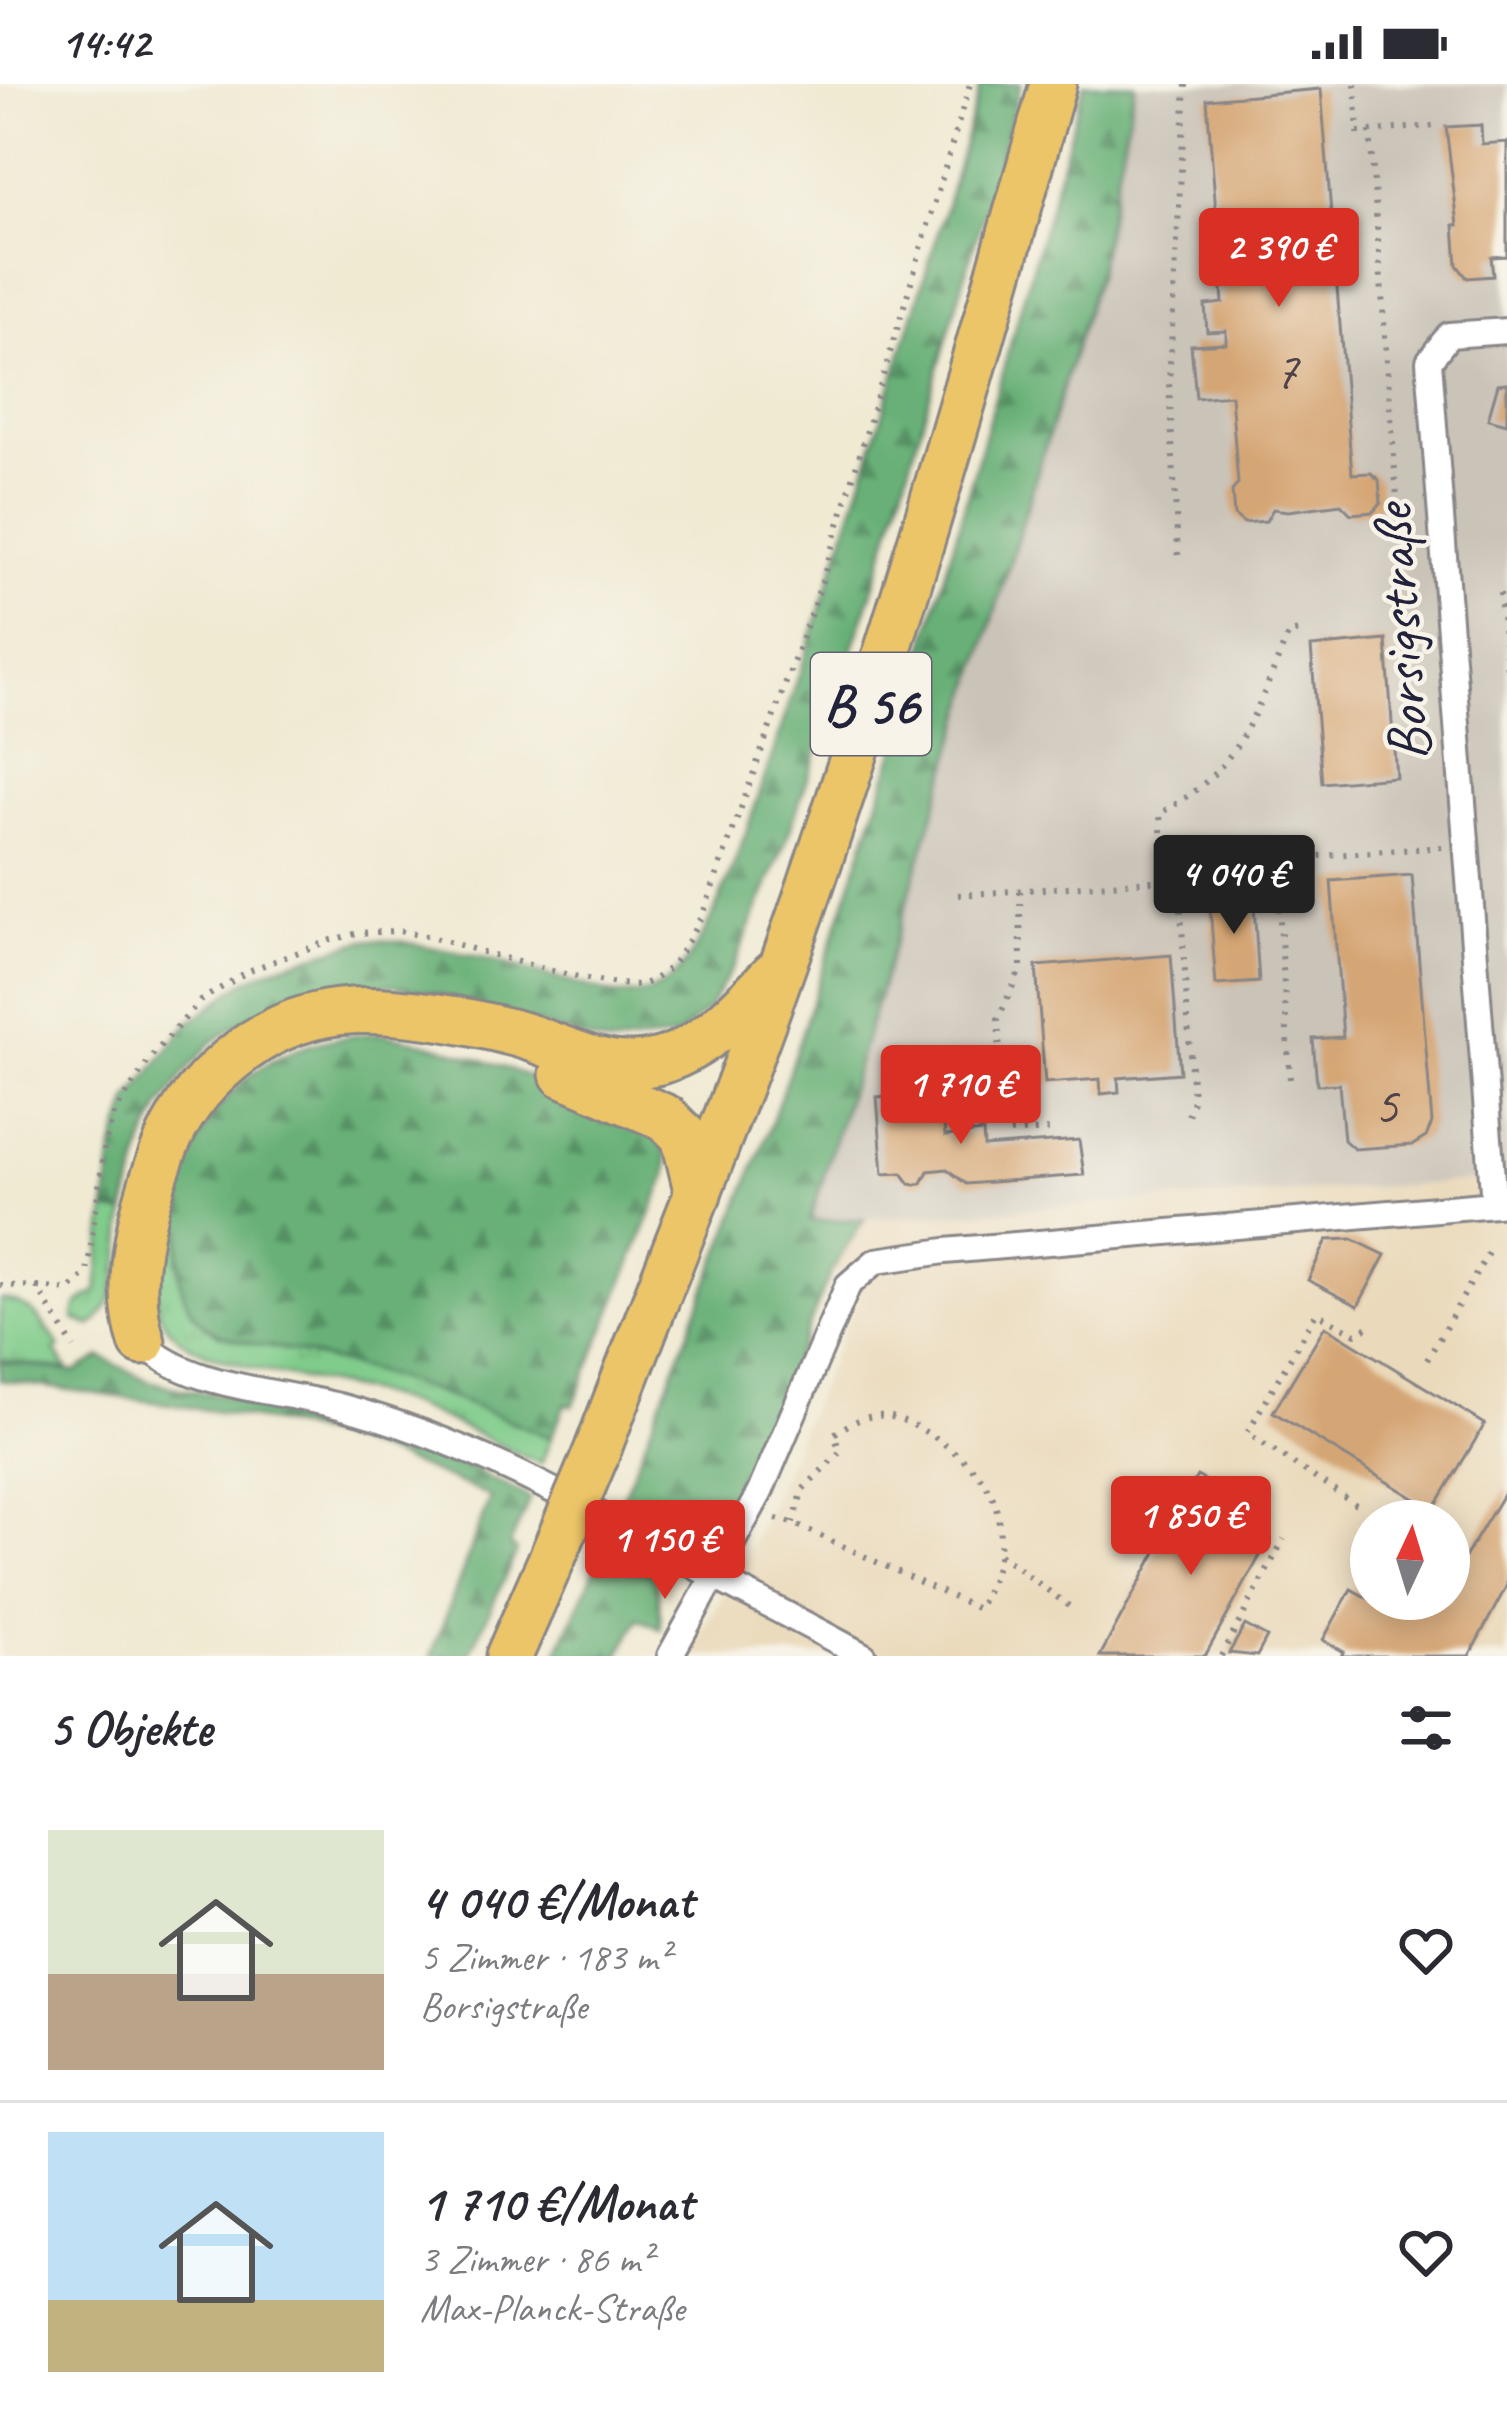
<!DOCTYPE html>
<html lang="de">
<meta charset="utf-8">
<style>
:root{--surface:#fff;--page:#f7f7f7;--text:#2b2b33;--muted:#7c7c81;--line:#e1e1e2;--accent:#d93025}
body{margin:0;font-family:Caveat,sans-serif;background:var(--page);color:var(--text);height:100vh;display:flex;flex-direction:column;font-size:45px;white-space:nowrap}
*{box-sizing:border-box;margin:0}
p{font-size:39px;color:var(--muted)}
.icon{flex:none;width:66px;height:66px;fill:none;stroke:currentColor;stroke-width:2;stroke-linecap:round;stroke-linejoin:round}
.map{position:relative;height:1572px;overflow:hidden}
.side{display:flex;flex-direction:column;background:var(--surface);flex:1}
.side>*{flex:none}
.needle{width:78px;rotate:4deg}
.buttons{position:absolute;left:1350px;top:1416px;display:grid;gap:24px}
.buttons a{display:grid;place-items:center;width:120px;height:120px;border-radius:50%;background:var(--surface);box-shadow:0 6px 30px #0003;font-size:60px}
.price{position:absolute;translate:-50% -102px;padding:0 27px;border-radius:12px;background:var(--accent);color:#fff;font-size:39px;line-height:78px;filter:drop-shadow(0 3px 6px #0008)}
.price::after{content:'';position:absolute;left:50%;top:72px;width:36px;height:27px;margin-left:-18px;background:inherit;clip-path:polygon(0 0,100% 0,50% 100%)}
.price.active{background:#222;color:#fff}
ul{padding:0;list-style:none}
li{display:flex;align-items:center;gap:36px;height:300px;padding:0 48px}
li+li{border-top:3px solid var(--line)}
li span{display:grid;place-items:center;flex:none;width:336px;height:240px;border-radius:0px;color:#555}
li>.icon{margin-inline-start:auto}
span .icon{width:144px;height:144px;fill:#fffc;stroke-width:1}
li b{font-size:51px}
h2{display:flex;justify-content:space-between;align-items:center;height:144px;padding:0 48px;font-size:51px}
.status{display:flex;justify-content:space-between;align-items:center;height:84px;padding:0 60px;background:var(--surface);direction:ltr}
.status svg{height:33px;fill:currentColor}
.map>svg:first-child{display:block}
</style>
<div class="status"><b>14:42</b><svg viewBox="0 0 49 12"><path d="M0 12V9h3v3zM5 12V6h3v6zM10 12V3h3v9zM15 12V0h3v12zM26 1h20v11H26zM47 4h2v5h-2z"/></svg></div>
<div class="map">
<svg width="1507" height="1572" viewBox="0 0 1507 1572">
<defs>
<pattern id="grass-tufts" width="24" height="20" patternUnits="userSpaceOnUse" patternTransform="scale(3)"><rect width="24" height="20" fill="#80cc8b"/><path d="M3 7l-1-3M5 7V3M7 7l1-3M15 17l-1-3M17 17v-4M19 17l1-3" fill="none" stroke="#6eaf79"/></pattern>
<pattern id="forest-firs" width="22" height="20" patternUnits="userSpaceOnUse" patternTransform="scale(3)"><rect width="22" height="20" fill="#68b077"/><path d="M5 1l3.5 6h-7zM16 11l3.5 6h-7z" fill="#558f63"/></pattern>
</defs>
<rect width="100%" height="100%" fill="#f7f3e8"/>
<filter id="ink" filterUnits="userSpaceOnUse"><feTurbulence type="fractalNoise" baseFrequency=".00833" numOctaves="2"/><feDisplacementMap in="SourceGraphic" scale="24" xChannelSelector="R" yChannelSelector="G"/><feConvolveMatrix kernelMatrix="1 2 1 2 8 2 1 2 1" color-interpolation-filters="sRGB"/></filter>
<filter id="wash" filterUnits="userSpaceOnUse"><feTurbulence type="fractalNoise" baseFrequency=".004" numOctaves="4" result="noise"/><feDisplacementMap in="SourceGraphic" scale="48" xChannelSelector="R" yChannelSelector="G"/><feGaussianBlur stdDeviation="2.7" result="paint"/><feColorMatrix in="noise" values="0 0 0 0 0 0 0 0 0 0 0 0 0 0 0 0 0 1.4 0 .05"/><feComposite in="paint" operator="in"/></filter>
<g filter="url(#wash)">
<rect width="100%" height="100%" fill="#f0ead3"/>
<path fill="#ead9ba" fill-rule="evenodd" d="M 1507,1095 L 1507,1572 L 690,1572 L 759,1444 L 860,1209 L 832,1186 L 864,1135 ZM 1371,1437 L 1449,1437 L 1449,1515 L 1371,1515 Z"/>
<path fill="#cac3b8" d="M 1135,0 L 1507,0 L 1507,1095 L 810,1138 L 1096,195 Z"/>
<g fill="url(#grass-tufts)" stroke="#517763" stroke-width="3">
<path d="M 106,1126 L 125,1129 C 120,1167 123,1217 91,1242 L 74,1235 C 74,1218 83,1215 97,1208 Z"/>
<path d="M 165,1138 L 182,1146 L 177,1177 L 217,1250 L 355,1280 L 463,1316 L 551,1354 L 541,1380 C 493,1360 447,1333 397,1316 C 342,1296 194,1289 164,1238 C 147,1210 159,1168 165,1138 Z"/>
<path d="M 0,1215 C 32,1218 43,1239 60,1263 L 55,1267 L 68,1286 L 0,1276 Z"/>
</g>
<g fill="url(#forest-firs)" stroke="#456959" stroke-width="3">
<path d="M 981,0 L 1021,0 L 875,500 L 784,763 L 734,881 L 708,925 L 676,953 L 610,962 L 433,909 L 393,901 L 355,901 L 318,907 L 245,935 L 211,959 L 186,987 L 161,1023 L 144,1059 L 125,1129 L 106,1126 L 113,1066 L 130,1015 L 188,939 L 245,897 L 278,882 L 364,856 L 399,857 L 480,873 L 616,911 C 639,911 657,909 674,892 C 716,853 759,709 779,651 C 851,436 919,219 981,0 Z"/>
<path d="M 1084,0 L 1135,0 L 1096,195 L 810,1137 L 864,1135 L 832,1186 L 731,1429 C 697,1481 660,1441 621,1418 L 772,1038 L 894,670 Z"/>
<path d="M 376,949 C 466,963 549,1001 634,1033 C 658,1050 669,1061 667,1091 L 573,1322 L 565,1320 L 551,1354 C 458,1314 372,1283 273,1263 C 247,1258 215,1255 197,1234 C 176,1209 177,1176 182,1146 L 165,1138 C 205,1020 244,961 376,949 Z"/>
<path d="M 101,1273 L 149,1297 L 180,1305 L 257,1316 L 328,1332 L 424,1361 L 530,1414 L 510,1461 L 517,1467 L 469,1572 L 431,1572 L 490,1413 C 432,1387 371,1362 309,1347 C 208,1322 103,1312 0,1296 L 0,1277 L 75,1288 Z"/>
<path d="M 608,1456 C 657,1482 658,1491 661,1545 L 638,1535 L 619,1572 L 556,1572 Z"/>
</g>
<g id="blocks">
<g fill="#d5a674">
<path d="M 1321,5 L 1352,390 L 1371,389 L 1379,396 L 1381,419 L 1373,428 L 1351,430 L 1341,420 L 1288,427 L 1273,425 L 1266,437 L 1244,439 L 1234,431 L 1232,407 L 1238,400 L 1231,311 L 1196,314 L 1191,261 L 1226,259 L 1226,247 L 1207,248 L 1205,221 L 1223,219 L 1221,191 L 1206,192 L 1205,178 L 1220,177 L 1207,15 Z"/>
<path d="M 1481,41 L 1482,60 L 1507,58 L 1507,172 L 1491,173 L 1493,192 L 1467,194 L 1457,181 L 1454,141 L 1458,141 L 1446,43 Z"/>
<path d="M 1507,299 L 1507,340 L 1488,335 L 1498,300 Z"/>
<path d="M 1386,556 L 1396,693 L 1322,699 L 1311,563 Z"/>
<path d="M 1412,791 L 1432,1039 L 1426,1053 L 1413,1061 L 1354,1065 L 1344,1056 L 1339,1000 L 1317,1001 L 1313,955 L 1343,953 L 1331,797 Z"/>
<path d="M 1253,806 L 1259,898 L 1216,901 L 1209,809 Z"/>
<path d="M 1171,871 L 1180,989 L 1118,994 L 1119,1008 L 1101,1010 L 1100,995 L 1045,999 L 1036,882 Z"/>
<path d="M 941,1008 L 945,1052 L 983,1048 L 984,1063 L 1079,1056 L 1084,1091 L 966,1100 L 947,1085 L 928,1087 L 922,1099 L 916,1101 L 910,1100 L 902,1089 L 883,1090 L 877,1013 Z"/>
<path d="M 1352,1155 L 1385,1171 L 1358,1222 L 1308,1196 L 1327,1156 Z"/>
<path d="M 1325,1242 L 1485,1340 L 1433,1426 L 1273,1328 Z"/>
<path d="M 1197,1392 L 1259,1425 L 1247,1446 L 1268,1457 L 1205,1572 L 1100,1572 Z"/>
<path d="M 1507,1404 L 1507,1501 L 1469,1572 L 1341,1572 L 1344,1568 L 1323,1556 L 1351,1505 L 1371,1516 L 1449,1515 L 1449,1487 L 1455,1490 Z"/>
<path d="M 1245,1541 L 1267,1553 L 1257,1572 L 1229,1569 Z"/>
</g>
</g>
</g>
<g filter="url(#ink)">
<use href="#blocks" fill-opacity="0" stroke="#898687" stroke-width="3"/>
<g fill="none" stroke-linecap="round" stroke-linejoin="round">
<g stroke="#898687" stroke-width="30">
<g id="street">
<path d="M 1494,1120 L 1429,277 L 1449,251 L 1507,247"/>
<path d="M 142,1258 C 187,1304 278,1306 339,1322 C 473,1357 590,1425 711,1491 C 762,1518 814,1544 864,1572"/>
<path d="M 670,1572 L 760,1408 L 848,1201 L 876,1177 L 945,1167 L 1507,1119"/>
</g>
</g>
<g stroke="#898687" stroke-width="51">
<g id="highway">
<path d="M 563,990 L 666,1034 L 684,1052 L 698,1110"/>
<path d="M 142,1258 C 123,1201 141,1127 162,1071 C 188,999 260,937 338,928 C 390,922 467,936 518,950 C 555,960 593,982 632,981 C 691,981 736,929 774,890"/>
<path d="M 596,1370 C 658,1206 726,1044 784,878 C 886,589 971,295 1053,0"/>
<path d="M 509,1572 L 553,1472"/>
</g>
</g>
<g stroke="#898687" stroke-width="6" stroke-dasharray="3 9" stroke-linecap="butt">
<path d="M 1355,0 L 1358,48 L 1435,42"/>
<path d="M 1370,47 L 1400,455"/>
<path d="M 1178,471 L 1169,298 L 1186,0"/>
<path d="M 1500,509 L 1507,586"/>
<path d="M 1164,796 L 1160,729 C 1241,687 1255,628 1289,549 L 1305,546"/>
<path d="M 1020,807 L 1021,884 L 998,935 L 1005,1049 L 1050,1046"/>
<path d="M 958,811 L 1179,795 L 1193,1016 L 1186,1038"/>
<path d="M 1290,995 L 1276,775 L 1443,763"/>
<path d="M 0,1201 L 37,1203 L 74,1264"/>
<path d="M 37,1203 L 69,1206 L 87,1189 L 105,1060 L 115,1028 L 151,973 L 200,917 L 248,887 L 331,856 L 359,849 L 398,847 L 426,852 C 466,862 617,911 646,899 C 676,888 690,853 704,827 L 821,501 L 970,0"/>
<path d="M 1427,1276 L 1492,1162"/>
<path d="M 1356,1421 L 1247,1349 L 1316,1229 L 1356,1250 L 1368,1243"/>
<path d="M 776,1435 L 793,1439 L 978,1525 C 997,1489 1007,1458 994,1417 C 985,1385 920,1336 886,1332 C 867,1330 850,1339 834,1350 L 840,1368 L 803,1405 L 793,1439"/>
<path d="M 999,1470 L 1073,1525"/>
<path d="M 1221,1572 L 1284,1455"/>
</g>
<use href="#street" stroke="#fff" stroke-width="24"/>
<use href="#highway" stroke="#edc569" stroke-width="45"/>
<g stroke="#898687" stroke-width="51" stroke-linecap="butt">
<path id="highway-bridge" d="M 553,1472 L 596,1370"/>
</g>
<use href="#highway-bridge" stroke="#edc569" stroke-width="45"/>
</g>
</g>
<g text-anchor="middle" stroke-width="9" stroke-linejoin="round" paint-order="stroke">
<g font-size="54" fill="#4f4349">
<text x="1286" y="304">7</text>
<text x="1386" y="1039">5</text>
</g>
<rect fill="#f7f3e8" stroke="#62616f" stroke-width="3" x="811" y="569" width="120" height="102" rx="9"/>
<g font-size="57" font-weight="bold" fill="#22223b">
<text x="871" y="640">B 56</text>
</g>
<g font-size="60" fill="#22223b" stroke="#f7f3e8">
<text transform="translate(1399 549) rotate(-94)" y="21">Borsigstraße</text>
</g>
</g>
</svg>
<div class="buttons">
<a><svg class="needle" viewBox="-14 -14 28 28"><path d="M0-13l5 13h-10z" fill="#e53935"/><path d="M0 13l5-13h-10z" fill="#7c7c81"/></svg></a>
</div>
<b class="price" style="left:1279px;top:226px">2 390 €</b>
<b class="price active" style="left:1234px;top:853px">4 040 €</b>
<b class="price" style="left:961px;top:1063px">1 710 €</b>
<b class="price" style="left:1191px;top:1494px">1 850 €</b>
<b class="price" style="left:665px;top:1518px">1 150 €</b>
</div>
<section class="side">
<h2>5 Objekte<svg class="icon" aria-label="filters" viewBox="0 0 24 24"><path d="M4 7h16M4 17h16"/><circle cx="9" cy="7" r="2"/><circle cx="15" cy="17" r="2"/></svg></h2>
<ul>
<li><span style="background:linear-gradient(#dfe7d0 60%,#b9a48a 0)"><svg class="icon" aria-label="home" viewBox="0 0 24 24"><path d="M3 11l9-7 9 7M6 9v11h12V9"/></svg></span><div><b>4 040 €/Monat</b><p>5 Zimmer · 183 m²</p><p>Borsigstraße</p></div><svg class="icon" aria-label="heart" viewBox="0 0 24 24"><path d="M12 20l-8-8c-3-5 5-10 8-4 3-6 11-1 8 4z"/></svg></li>
<li><span style="background:linear-gradient(#bfe0f5 70%,#c2b280 0)"><svg class="icon" aria-label="home" viewBox="0 0 24 24"><path d="M3 11l9-7 9 7M6 9v11h12V9"/></svg></span><div><b>1 710 €/Monat</b><p>3 Zimmer · 86 m²</p><p>Max-Planck-Straße</p></div><svg class="icon" aria-label="heart" viewBox="0 0 24 24"><path d="M12 20l-8-8c-3-5 5-10 8-4 3-6 11-1 8 4z"/></svg></li>
</ul>
</section>
